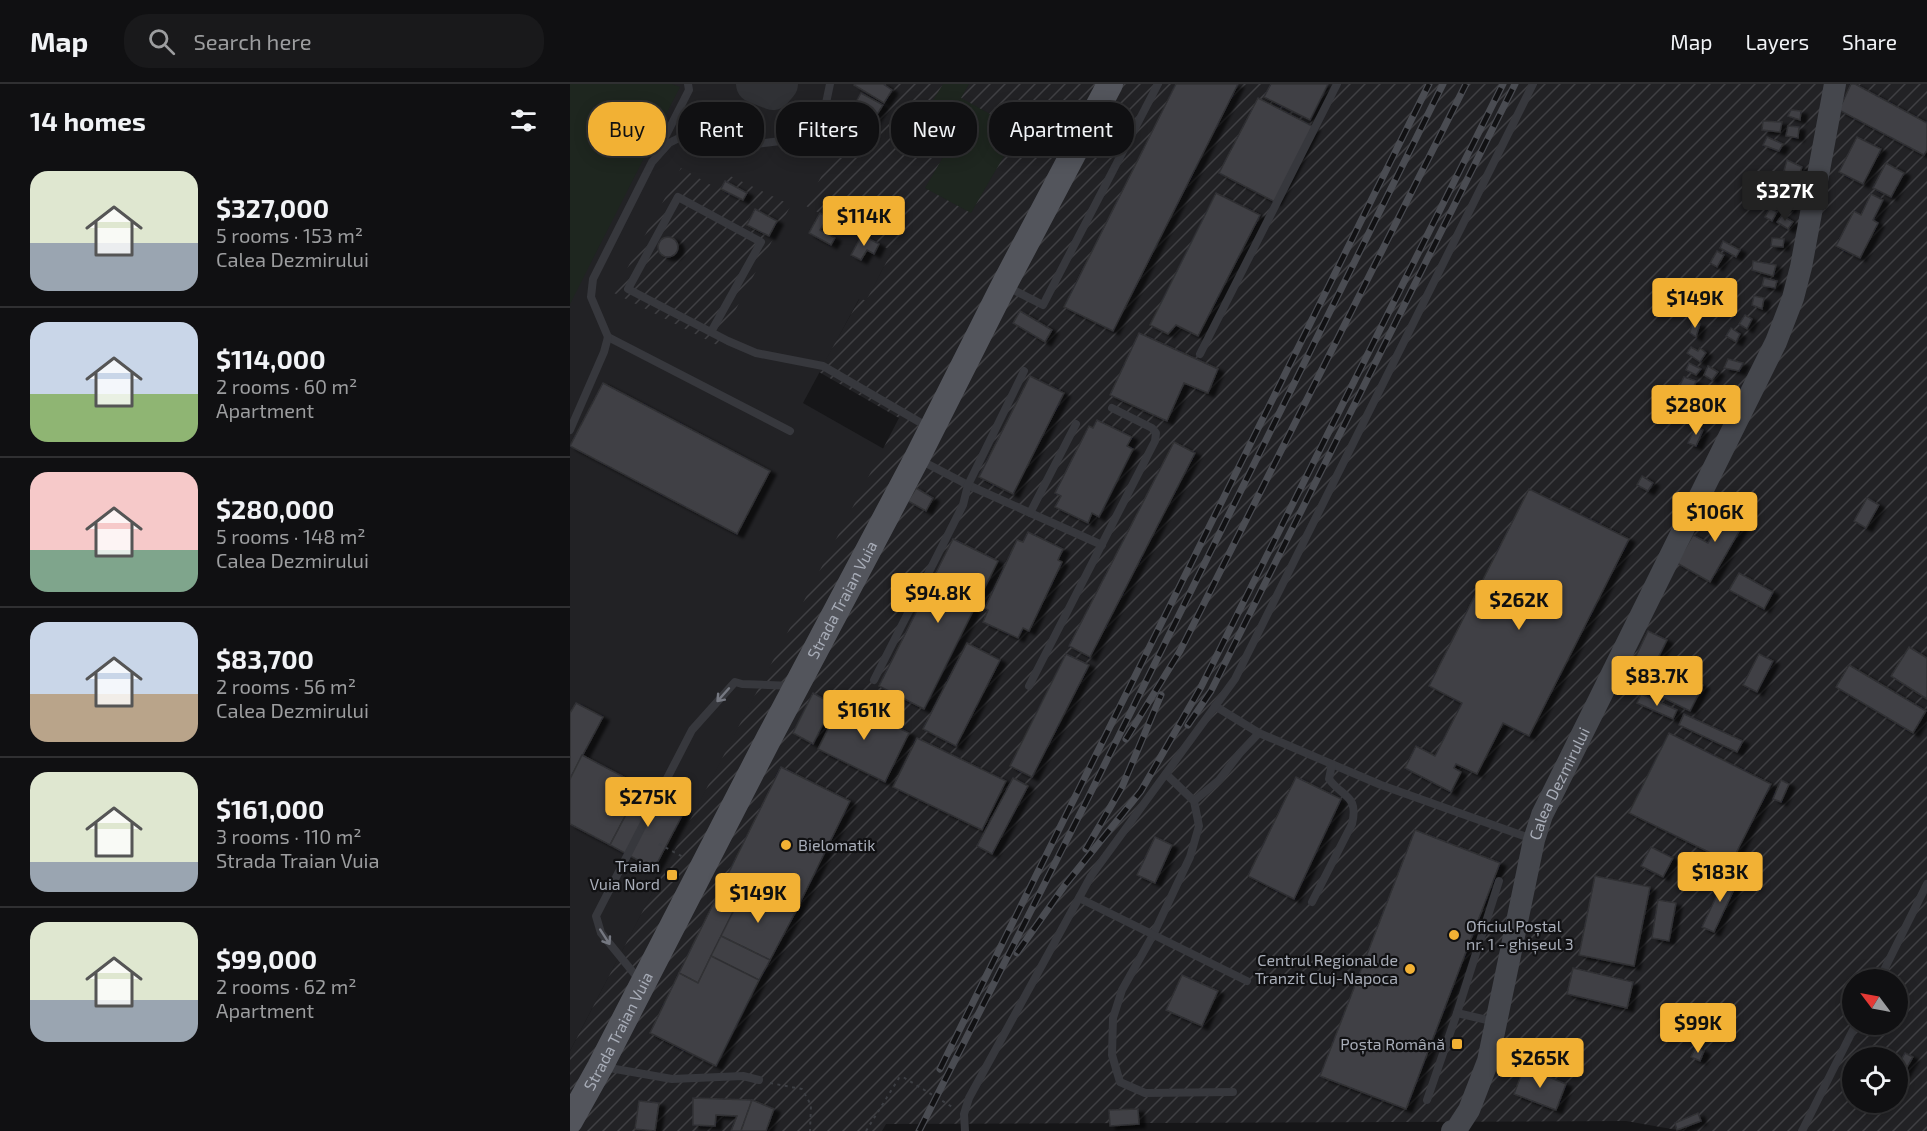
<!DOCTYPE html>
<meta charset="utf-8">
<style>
:root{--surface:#101012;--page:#19191b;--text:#f1f3f6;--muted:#9c9d9f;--line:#303032;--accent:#f2b134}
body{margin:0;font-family:"Exo 2",sans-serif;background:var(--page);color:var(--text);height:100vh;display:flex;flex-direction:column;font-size:22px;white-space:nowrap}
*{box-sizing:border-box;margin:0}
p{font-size:20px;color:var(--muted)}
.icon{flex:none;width:33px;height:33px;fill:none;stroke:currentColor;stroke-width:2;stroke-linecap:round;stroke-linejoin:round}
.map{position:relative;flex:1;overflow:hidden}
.sheet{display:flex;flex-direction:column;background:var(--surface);width:570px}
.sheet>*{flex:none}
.guide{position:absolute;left:18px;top:18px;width:570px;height:54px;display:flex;gap:12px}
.needle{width:39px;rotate:302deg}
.tools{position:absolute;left:1272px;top:885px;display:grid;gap:12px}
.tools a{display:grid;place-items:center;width:66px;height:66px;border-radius:50%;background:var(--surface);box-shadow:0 3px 15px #0003,0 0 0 2px var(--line);font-size:30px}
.price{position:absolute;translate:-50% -51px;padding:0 14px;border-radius:6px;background:var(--accent);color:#111;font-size:20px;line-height:39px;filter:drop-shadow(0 2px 3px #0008)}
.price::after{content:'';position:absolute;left:50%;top:36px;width:18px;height:14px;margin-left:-9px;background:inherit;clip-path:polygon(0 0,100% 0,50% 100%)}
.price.active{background:#222;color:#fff}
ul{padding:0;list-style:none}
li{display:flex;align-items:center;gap:18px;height:150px;padding:0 30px}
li+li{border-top:2px solid var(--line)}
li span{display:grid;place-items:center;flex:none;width:168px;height:120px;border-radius:18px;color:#555}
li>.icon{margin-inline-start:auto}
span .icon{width:72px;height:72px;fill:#fffc;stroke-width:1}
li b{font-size:26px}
h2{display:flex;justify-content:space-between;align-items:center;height:72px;padding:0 30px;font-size:26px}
.tag{padding:0 21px;border-radius:24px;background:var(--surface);box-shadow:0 3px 15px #0003,0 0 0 2px var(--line);font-size:21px;line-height:54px}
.tag.active{background:var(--accent);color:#111}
header{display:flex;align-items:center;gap:36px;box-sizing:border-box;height:84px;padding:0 30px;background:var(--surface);border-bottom:2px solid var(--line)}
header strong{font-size:28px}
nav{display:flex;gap:33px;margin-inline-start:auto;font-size:21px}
.search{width:420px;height:54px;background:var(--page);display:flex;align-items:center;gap:15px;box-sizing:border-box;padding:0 21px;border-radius:24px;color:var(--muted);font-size:22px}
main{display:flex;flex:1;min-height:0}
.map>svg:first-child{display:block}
</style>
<header>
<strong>Map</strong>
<div class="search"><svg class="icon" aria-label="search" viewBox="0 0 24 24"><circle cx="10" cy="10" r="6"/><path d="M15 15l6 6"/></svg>Search here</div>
<nav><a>Map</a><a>Layers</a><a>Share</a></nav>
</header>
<main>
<section class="sheet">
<h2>14 homes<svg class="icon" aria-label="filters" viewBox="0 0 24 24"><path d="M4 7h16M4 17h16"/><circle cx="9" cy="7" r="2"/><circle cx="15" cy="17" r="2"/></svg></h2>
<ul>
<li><span style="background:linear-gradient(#dfe7d0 60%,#9aa5b1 0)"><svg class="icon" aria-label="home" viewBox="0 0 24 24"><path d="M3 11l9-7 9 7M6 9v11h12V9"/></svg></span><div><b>$327,000</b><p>5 rooms · 153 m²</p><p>Calea Dezmirului</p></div></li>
<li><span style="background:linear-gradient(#c9d6e8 60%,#8fb573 0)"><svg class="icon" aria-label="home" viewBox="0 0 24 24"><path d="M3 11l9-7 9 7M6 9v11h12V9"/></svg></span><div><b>$114,000</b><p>2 rooms · 60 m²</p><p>Apartment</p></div></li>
<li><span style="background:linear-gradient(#f6c9c9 65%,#7fa58c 0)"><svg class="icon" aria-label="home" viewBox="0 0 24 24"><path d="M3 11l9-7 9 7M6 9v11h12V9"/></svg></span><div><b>$280,000</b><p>5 rooms · 148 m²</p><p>Calea Dezmirului</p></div></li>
<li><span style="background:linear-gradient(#c9d6e8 60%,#b9a48a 0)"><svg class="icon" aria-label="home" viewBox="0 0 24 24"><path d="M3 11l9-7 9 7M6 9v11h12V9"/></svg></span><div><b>$83,700</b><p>2 rooms · 56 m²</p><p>Calea Dezmirului</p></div></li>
<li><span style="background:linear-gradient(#dfe7d0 75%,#9aa5b1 0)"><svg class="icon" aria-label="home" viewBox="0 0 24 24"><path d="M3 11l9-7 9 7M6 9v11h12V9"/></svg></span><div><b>$161,000</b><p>3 rooms · 110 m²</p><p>Strada Traian Vuia</p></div></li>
<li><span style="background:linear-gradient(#dfe7d0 65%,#9aa5b1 0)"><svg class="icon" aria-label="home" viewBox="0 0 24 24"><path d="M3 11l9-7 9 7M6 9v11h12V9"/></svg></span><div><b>$99,000</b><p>2 rooms · 62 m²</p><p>Apartment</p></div></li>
</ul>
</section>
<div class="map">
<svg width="1357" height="1047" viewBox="0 0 1357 1047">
<defs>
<pattern id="industrial-furrows" width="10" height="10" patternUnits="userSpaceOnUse" patternTransform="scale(1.5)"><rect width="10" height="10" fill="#222225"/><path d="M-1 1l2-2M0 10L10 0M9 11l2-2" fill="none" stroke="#3f3f43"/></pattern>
<filter id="shadow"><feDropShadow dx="6" dy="3.5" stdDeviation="1.5" flood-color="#0009"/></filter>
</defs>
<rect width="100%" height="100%" fill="#161618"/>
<path fill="#222225" d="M 0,0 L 313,0 L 322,6 L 299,45 L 281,35 L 322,167 L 296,218 L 289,215 L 233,319 L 314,365 L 0,967 Z"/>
<g fill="url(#industrial-furrows)" fill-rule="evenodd">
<path d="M 313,0 L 1357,0 L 1357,1047 L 1113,1047 L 1056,1037 L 316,1040 L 312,1047 L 0,1047 L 0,967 L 329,334 L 249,288 L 290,214 L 296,217 L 322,167 L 236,122 L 281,34 L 299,45 L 322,6 ZM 1282,896 L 1328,896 L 1328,940 L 1282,940 ZM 1282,974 L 1328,974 L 1328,1018 L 1282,1018 Z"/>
<path d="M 111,84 L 148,105 L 156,90 L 221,121 L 147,261 L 44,209 Z"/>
</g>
<g fill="#1e261f">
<path d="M 0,0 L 102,0 L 110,3 L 0,220 Z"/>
<path d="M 373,0 L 399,0 L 391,14 L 449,46 L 401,129 L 355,104 L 387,49 L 355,30 Z"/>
</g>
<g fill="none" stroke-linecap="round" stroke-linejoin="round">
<path stroke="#303135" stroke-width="38" d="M 185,0 L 203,7 L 209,0"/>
</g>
<g fill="#404145" stroke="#303034" stroke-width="1.5" filter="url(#shadow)">
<path d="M 285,0 L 313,0 L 322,6 L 314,19 L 284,1 Z"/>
<path d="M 606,0 L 668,0 L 543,247 L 494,223 Z"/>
<path d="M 701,0 L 758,0 L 740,36 L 694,13 Z"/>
<path d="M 1281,0 L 1285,0 L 1357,39 L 1357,66 L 1354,71 L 1269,26 Z"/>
<path d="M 291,9 L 313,21 L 306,32 L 285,20 Z"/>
<path d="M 688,14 L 744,43 L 705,118 L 649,89 Z"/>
<path d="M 284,21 L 305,34 L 299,45 L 278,33 Z"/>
<path d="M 1221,26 L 1231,27 L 1230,36 L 1218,32 Z"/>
<path d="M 1193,37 L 1212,38 L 1210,48 L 1192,46 Z"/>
<path d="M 1218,42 L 1229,43 L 1228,54 L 1216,52 Z"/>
<path d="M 1197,53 L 1213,60 L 1209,67 L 1193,61 Z"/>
<path d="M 1287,53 L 1311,65 L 1293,100 L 1269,88 Z"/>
<path d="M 1217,76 L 1232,83 L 1229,92 L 1214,87 Z"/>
<path d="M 1316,79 L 1334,89 L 1321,113 L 1303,104 Z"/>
<path d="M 1186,95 L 1194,98 L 1188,113 L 1179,110 Z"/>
<path d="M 1214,95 L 1230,102 L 1226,109 L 1211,103 Z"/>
<path d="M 155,97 L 177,109 L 173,116 L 151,105 Z"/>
<path d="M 646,109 L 690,131 L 628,252 L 606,241 L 598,250 L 580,241 Z"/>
<path d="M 1301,110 L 1313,116 L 1303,136 L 1308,139 L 1290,174 L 1266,162 L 1284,127 L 1291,131 Z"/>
<path d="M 1212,113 L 1223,118 L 1219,126 L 1208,121 Z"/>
<path d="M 1200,124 L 1207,128 L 1202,137 L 1195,133 Z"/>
<path d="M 185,125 L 207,137 L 199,152 L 177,141 Z"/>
<path d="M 250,129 L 272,141 L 268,146 L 255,138 L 250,146 L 265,154 L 261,161 L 239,149 Z"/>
<path d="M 1212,131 L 1223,138 L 1218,145 L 1207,138 Z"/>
<path d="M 292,151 L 309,160 L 304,170 L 297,166 L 291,176 L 281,171 Z"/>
<circle cx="98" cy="163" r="10"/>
<path d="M 1202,154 L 1214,155 L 1213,163 L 1201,162 Z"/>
<path d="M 1153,157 L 1170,166 L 1166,173 L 1150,164 Z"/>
<path d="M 1147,167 L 1154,171 L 1147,183 L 1140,179 Z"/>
<path d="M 1183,177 L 1206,181 L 1203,192 L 1182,186 Z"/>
<path d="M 1194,194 L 1207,197 L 1205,204 L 1192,202 Z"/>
<path d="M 1184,212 L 1194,214 L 1192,225 L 1182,221 Z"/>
<path d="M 1131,213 L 1147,218 L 1144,227 L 1128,221 Z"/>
<path d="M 450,227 L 482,246 L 475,258 L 443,239 Z"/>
<path d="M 1175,231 L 1182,235 L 1177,245 L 1169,240 Z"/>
<path d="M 1122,239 L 1130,240 L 1126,253 L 1120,249 Z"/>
<path d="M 1161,244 L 1170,250 L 1166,258 L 1156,252 Z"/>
<path d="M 569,249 L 648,285 L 638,309 L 614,299 L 597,337 L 540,311 Z"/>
<path d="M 1121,263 L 1128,267 L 1130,264 L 1136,269 L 1130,278 L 1117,269 Z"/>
<path d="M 1158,275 L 1173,279 L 1169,287 L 1154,284 Z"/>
<path d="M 1119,279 L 1131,285 L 1126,291 L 1116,286 Z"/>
<path d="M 1138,282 L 1148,288 L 1142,296 L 1134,291 Z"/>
<path d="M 460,292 L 494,309 L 443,410 L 409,393 Z"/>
<path d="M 1114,293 L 1126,297 L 1123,305 L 1110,301 Z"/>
<path d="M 33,299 L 200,387 L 167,450 L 0,362 Z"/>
<path d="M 1145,307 L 1154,310 L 1147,323 L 1139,319 Z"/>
<path d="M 527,336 L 562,353 L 557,362 L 563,365 L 529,433 L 522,429 L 518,439 L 485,423 L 491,412 L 485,409 L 519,342 L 523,344 Z"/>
<path d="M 1126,342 L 1133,346 L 1126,362 L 1118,359 Z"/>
<path d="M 604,358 L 625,369 L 520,573 L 499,562 Z"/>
<path d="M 1072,392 L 1083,399 L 1078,407 L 1067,401 Z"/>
<path d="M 346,404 L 363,414 L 356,427 L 338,417 Z"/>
<path d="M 959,405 L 1059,455 L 959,652 L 933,639 L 907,690 L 886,680 L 884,684 L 891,688 L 881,708 L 835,684 L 846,662 L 865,672 L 892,619 L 859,602 Z"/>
<path d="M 1164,414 L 1182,425 L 1140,498 L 1107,479 L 1123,451 L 1138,459 Z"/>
<path d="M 1297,414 L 1309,421 L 1296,444 L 1284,437 Z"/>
<path d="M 458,448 L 493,465 L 488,476 L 492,478 L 459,547 L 453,544 L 448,554 L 413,538 L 418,526 L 415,524 L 447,456 L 453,458 Z"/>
<path d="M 383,455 L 428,477 L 354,625 L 309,602 Z"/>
<path d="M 1169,489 L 1203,508 L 1194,525 L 1159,506 Z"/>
<path d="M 1078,547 L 1097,556 L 1086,578 L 1133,601 L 1120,627 L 1055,595 Z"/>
<path d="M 397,559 L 430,576 L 386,662 L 353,645 Z"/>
<path d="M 1339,563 L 1357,574 L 1357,615 L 1321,592 Z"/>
<path d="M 496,570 L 519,581 L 462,693 L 440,682 Z"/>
<path d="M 1189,570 L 1203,577 L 1187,608 L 1173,601 Z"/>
<path d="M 1279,581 L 1356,627 L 1343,649 L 1266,603 Z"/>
<path d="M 243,609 L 263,620 L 243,660 L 223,649 Z"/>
<path d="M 1071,610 L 1107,626 L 1103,635 L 1067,619 Z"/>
<path d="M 272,617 L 339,649 L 315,698 L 248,665 Z"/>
<path d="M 6,619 L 33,633 L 0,695 L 0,629 Z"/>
<path d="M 1114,630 L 1173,657 L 1167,668 L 1109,641 Z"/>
<path d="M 1099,649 L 1201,700 L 1161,779 L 1059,729 Z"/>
<path d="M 347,654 L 436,697 L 412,746 L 323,703 Z"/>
<path d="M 12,671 L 71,702 L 40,761 L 0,740 L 0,695 Z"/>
<path d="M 211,683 L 280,717 L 225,829 L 175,804 L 128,899 L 109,889 Z"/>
<path d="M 726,693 L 771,715 L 724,815 L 678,792 Z"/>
<path d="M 443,694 L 458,702 L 422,770 L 407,762 Z"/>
<path d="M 1211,696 L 1219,700 L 1211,718 L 1203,715 Z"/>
<path d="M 71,702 L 115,726 L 84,785 L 40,761 Z"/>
<path d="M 845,746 L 930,779 L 836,1025 L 750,992 Z"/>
<path d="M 585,753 L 602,761 L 585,799 L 567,791 Z"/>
<path d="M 1081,763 L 1103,774 L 1093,793 L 1071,782 Z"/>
<path d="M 1157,790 L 1169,795 L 1144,848 L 1132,843 Z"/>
<path d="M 1025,792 L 1080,803 L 1064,882 L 1009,871 Z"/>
<path d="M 175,804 L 225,829 L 200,876 L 151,852 Z"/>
<path d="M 1088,816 L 1106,819 L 1099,857 L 1082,854 Z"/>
<path d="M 151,852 L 200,876 L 189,896 L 141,872 Z"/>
<path d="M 141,872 L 189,896 L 146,982 L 80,949 L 109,889 L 128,899 Z"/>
<path d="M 1003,884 L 1063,898 L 1057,924 L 997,910 Z"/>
<path d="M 612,891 L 648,907 L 632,942 L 596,926 Z"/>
<path d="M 1126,963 L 1134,967 L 1130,977 L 1121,973 Z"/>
<path d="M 1335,969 L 1343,973 L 1333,990 L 1328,987 L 1328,982 Z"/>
<path d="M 954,983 L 996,1000 L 986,1026 L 944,1010 Z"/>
<path d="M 123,1014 L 182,1016 L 171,1047 L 161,1047 L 167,1032 L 146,1031 L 145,1042 L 123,1041 Z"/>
<path d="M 182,1016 L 204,1025 L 196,1047 L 171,1047 Z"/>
<path d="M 69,1017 L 89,1019 L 85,1047 L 65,1045 Z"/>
<path d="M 568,1025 L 569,1040 L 540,1042 L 539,1026 Z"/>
<path d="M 1128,1029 L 1131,1037 L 1107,1046 L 1105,1039 Z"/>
</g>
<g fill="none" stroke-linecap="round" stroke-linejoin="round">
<g stroke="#3d3f44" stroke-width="2" stroke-dasharray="3 4.5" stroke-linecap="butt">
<path d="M 89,760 L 115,774"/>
<path d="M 200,999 L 232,1005 L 241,1021 L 240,1047"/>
<path d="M 296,1047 L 329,994 L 333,993 L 384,1024"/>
</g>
<g stroke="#37383d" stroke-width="8">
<path d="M 89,65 L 119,6 L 118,0"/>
<path d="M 436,202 L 473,221 L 588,0"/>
<path d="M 141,248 L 191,158 L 108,113 L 58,205 L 158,257 L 186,269 L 253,282 L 358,343"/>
<path d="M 38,253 L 220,347"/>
<path d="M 630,270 L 767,0"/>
<path d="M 0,346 L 34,268 L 38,253 L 21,213 L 23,195 L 82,78 L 99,59 L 111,53 L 137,54 L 168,62 L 211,57 L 249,35 L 255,24 L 260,0"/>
<path d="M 350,376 L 398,401 L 532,461"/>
<path d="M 460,429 L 506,340"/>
<path d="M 304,596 L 393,421 L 398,401 L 454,287"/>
<path d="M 459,602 L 585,357 L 586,349 L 582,344 L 542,324"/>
<path d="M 645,622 L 689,649 L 811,701 L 962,755"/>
<path d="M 596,690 L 624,717 L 629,742 L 620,773 L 583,851 L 552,906 L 543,934 L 542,971 L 550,998 L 575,1009 L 663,1008"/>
<path d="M 624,717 L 649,696 L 670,669 L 689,649"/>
<path d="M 509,814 L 677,897"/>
<path d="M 742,818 L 782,740 C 789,711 773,714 759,695 L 762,680"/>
<path d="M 1309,896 L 1357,800"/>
<path d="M 71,898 L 31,849 L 26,832 L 122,646 L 165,598 L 172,600 L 223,602"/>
<path d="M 926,938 L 887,929 L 929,797"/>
<path d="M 34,983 L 102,995 L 173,992 L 189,996"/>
<path d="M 857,1016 L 887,929"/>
<path d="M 395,1047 L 394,1030 L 399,1014 L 521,792 L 665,595 L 963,0"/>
<path d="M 1232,1047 L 1286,940"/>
</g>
<path stroke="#45474d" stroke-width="22" id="s1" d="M 882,1047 L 886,1046 L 899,1026 L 918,977 L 964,756 L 972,731 L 1206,258 L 1223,214 L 1231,183 L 1265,0"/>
<path stroke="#53555c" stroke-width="26" id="s2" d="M 0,1037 L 30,983 L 199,654 L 347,374 L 434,201 L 540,0"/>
<g stroke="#4a4c52" stroke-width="7">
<g id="rail">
<path d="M 618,641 L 641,607 L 945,0"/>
<path d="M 556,655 L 610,567 L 896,0"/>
<path d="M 516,765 L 552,703 L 591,611"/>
<path d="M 447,869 L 495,801 L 571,707 L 631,603 L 933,0"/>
<path d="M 370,985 L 859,0"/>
<path d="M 349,1047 L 513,724 L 873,0"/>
</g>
</g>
<use href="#rail" stroke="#111113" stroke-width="4.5" stroke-dasharray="14" stroke-linecap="butt"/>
</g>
<defs><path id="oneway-shaft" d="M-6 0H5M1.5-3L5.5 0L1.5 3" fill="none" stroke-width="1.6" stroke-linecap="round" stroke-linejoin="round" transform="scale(1.5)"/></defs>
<g stroke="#757881">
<use href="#oneway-shaft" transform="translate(153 611) rotate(132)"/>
<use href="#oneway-shaft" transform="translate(35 853) rotate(57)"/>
</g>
<g fill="#f2b134" stroke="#111113" stroke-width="2">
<circle cx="216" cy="761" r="6"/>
<rect x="96" y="785" width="12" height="12" rx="3"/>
<circle cx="884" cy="851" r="6"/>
<circle cx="840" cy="885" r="6"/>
<rect x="881" y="954" width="12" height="12" rx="3"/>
</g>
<g text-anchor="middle" stroke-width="4.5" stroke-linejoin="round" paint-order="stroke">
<g font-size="16" fill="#a8adb8" stroke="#111113">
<text dy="6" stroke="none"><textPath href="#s2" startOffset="588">Strada Traian Vuia</textPath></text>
<text dy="6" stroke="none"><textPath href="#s1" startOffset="368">Calea Dezmirului</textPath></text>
<text dy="6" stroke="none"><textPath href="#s2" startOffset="102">Strada Traian Vuia</textPath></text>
</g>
<g font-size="16" fill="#a8adb8" stroke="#111113" text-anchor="end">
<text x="228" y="767" text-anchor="start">Bielomatik</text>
<text x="90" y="788">Traian<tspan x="90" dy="18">Vuia Nord</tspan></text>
<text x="896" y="848" text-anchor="start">Oficiul Poștal<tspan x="896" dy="18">nr. 1 - ghișeul 3</tspan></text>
<text x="828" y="882">Centrul Regional de<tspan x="828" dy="18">Tranzit Cluj-Napoca</tspan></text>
<text x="875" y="966">Poșta Română</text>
</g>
</g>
</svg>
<div class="tools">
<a><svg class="needle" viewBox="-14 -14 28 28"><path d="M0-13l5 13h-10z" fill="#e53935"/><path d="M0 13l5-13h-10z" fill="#9c9d9f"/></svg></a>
<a><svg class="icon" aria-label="locate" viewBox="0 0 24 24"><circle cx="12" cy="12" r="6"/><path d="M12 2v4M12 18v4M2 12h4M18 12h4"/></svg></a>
</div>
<b class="price active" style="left:1215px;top:138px">$327K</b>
<b class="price" style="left:294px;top:163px">$114K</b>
<b class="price" style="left:1125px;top:245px">$149K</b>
<b class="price" style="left:1126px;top:352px">$280K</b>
<b class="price" style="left:1145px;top:459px">$106K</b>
<b class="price" style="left:368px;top:540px">$94.8K</b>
<b class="price" style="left:949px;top:547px">$262K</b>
<b class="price" style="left:1087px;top:623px">$83.7K</b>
<b class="price" style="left:294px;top:657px">$161K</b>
<b class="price" style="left:78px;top:744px">$275K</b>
<b class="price" style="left:1150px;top:819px">$183K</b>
<b class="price" style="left:188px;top:840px">$149K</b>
<b class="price" style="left:1128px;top:970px">$99K</b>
<b class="price" style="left:970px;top:1005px">$265K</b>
<div class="guide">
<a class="tag active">Buy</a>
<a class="tag">Rent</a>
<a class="tag">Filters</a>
<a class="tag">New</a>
<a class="tag">Apartment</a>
</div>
</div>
</main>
